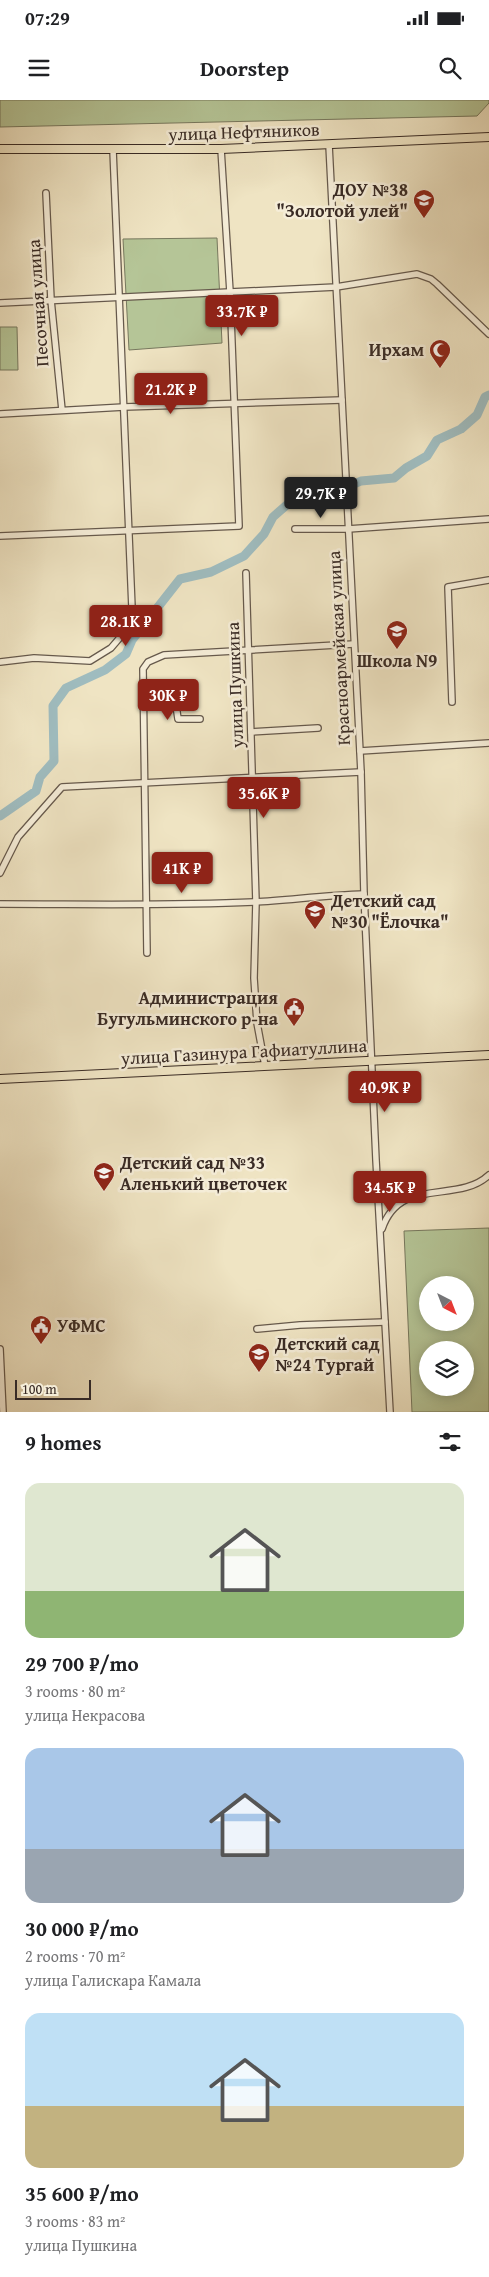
<!DOCTYPE html>
<meta charset="utf-8">
<style>
:root{--surface:#fff;--page:#f6f6f6;--text:#202124;--muted:#757577;--accent:#8f2418}
body{margin:0;font-family:"Gentium Book Plus",serif;background:var(--page);color:var(--text);height:100vh;display:flex;flex-direction:column;font-size:19px;white-space:nowrap}
*{box-sizing:border-box;margin:0}
p{font-size:16px;color:var(--muted)}
.icon{flex:none;width:28px;height:28px;fill:none;stroke:currentColor;stroke-width:2;stroke-linecap:round;stroke-linejoin:round}
.map{position:relative;height:1312px;overflow:hidden}
.drawer{display:flex;flex-direction:column;background:var(--surface);flex:1}
.drawer>*{flex:none}
.needle{width:32px;rotate:138deg}
.buttons{position:absolute;left:419px;top:1176px;display:grid;gap:10px}
.buttons a{display:grid;place-items:center;width:55px;height:55px;border-radius:50%;background:var(--surface);box-shadow:0 2px 12px #0003;font-size:25px}
.scale{position:absolute;left:15px;bottom:12px;width:76px;box-sizing:border-box;padding-left:5px;border:2px solid #392b25;border-top:0;font-size:14px;line-height:18px;white-space:nowrap;color:#392b25;-webkit-text-stroke:4px #f5edd8;paint-order:stroke}
.price{position:absolute;translate:-50% -42px;padding:0 11px;border-radius:5px;background:var(--accent);color:#fff;font-size:16px;line-height:32px;filter:drop-shadow(0 1px 2px #0008)}
.price::after{content:'';position:absolute;left:50%;top:30px;width:15px;height:11px;margin-left:-8px;background:inherit;clip-path:polygon(0 0,100% 0,50% 100%)}
.price.selected{background:#222;color:#fff}
ul{padding:0;list-style:none}
li{display:grid;align-content:center;gap:10px;height:265px;padding:0 25px}
li span{display:grid;place-items:center;height:155px;border-radius:15px;color:#555}
li>.icon{margin-inline-start:auto}
span .icon{width:90px;height:90px;fill:#fffc;stroke-width:1}
li b{font-size:21px}
h2{display:flex;justify-content:space-between;align-items:center;height:60px;padding:0 25px;font-size:21px}
.status{display:flex;justify-content:space-between;align-items:center;height:35px;padding:0 25px;background:var(--surface);direction:ltr}
.status svg{height:14px;fill:currentColor}
header{display:flex;justify-content:space-between;align-items:center;height:65px;padding:0 25px;background:var(--surface);font-size:22px;font-weight:700}
.map>svg:first-child{display:block}
</style>
<div class="status"><b>07:29</b><svg viewBox="0 0 49 12"><path d="M0 12V9h3v3zM5 12V6h3v6zM10 12V3h3v9zM15 12V0h3v12zM26 1h20v11H26zM47 4h2v5h-2z"/></svg></div>
<header><svg class="icon" aria-label="menu" viewBox="0 0 24 24"><path d="M4 6h16M4 12h16M4 18h16"/></svg>Doorstep<svg class="icon" aria-label="search" viewBox="0 0 24 24"><circle cx="10" cy="10" r="6"/><path d="M15 15l6 6"/></svg></header>
<div class="map">
<svg width="489" height="1312" viewBox="0 0 489 1312">
<rect width="100%" height="100%" fill="#efe4c3"/>
<filter id="stains"><feTurbulence type="fractalNoise" baseFrequency=".004" numOctaves="4"/><feColorMatrix values="0 0 0 0 .2 0 0 0 0 .09 0 0 0 0 .02 0 0 0 .5 -.17"/></filter>
<radialGradient id="worn" r=".72"><stop offset=".6" stop-color="#630" stop-opacity="0"/><stop offset="1" stop-color="#630" stop-opacity=".3"/></radialGradient>
<g fill="#b5c597" stroke="#77785e" fill-rule="evenodd">
<path d="M 0,0 L 489,0 L 489,3 L 477,16 L 0,27 Z"/>
<path d="M 217,138 L 222,243 L 129,250 L 123,139 Z"/>
<path d="M 0,227 L 17,227 L 18,270 L 0,270 Z"/>
<path d="M 489,1128 L 489,1312 L 412,1312 L 404,1131 ZM 428,1185 L 465,1185 L 465,1222 L 428,1222 ZM 428,1250 L 465,1250 L 465,1288 L 428,1288 Z"/>
</g>
<g fill="none" stroke-linecap="round" stroke-linejoin="round">
<path stroke="#9fbcbf" stroke-width="9" d="M 0,716 L 36,691 L 40,677 L 54,661 L 53,606 L 66,588 L 105,570 L 126,554 L 132,540 L 180,479 L 211,472 L 244,456 L 264,434 L 273,417 L 290,402 L 313,402 L 361,381 L 394,378 L 406,368 L 427,356 L 437,340 L 461,329 L 477,315 L 485,297 L 489,295"/>
<g stroke="#66594c" stroke-width="8">
<g id="minor">
<path d="M 329,45 L 361,672 L 364,794 L 376,1060 L 390,1312"/>
<path d="M 46,93 L 51,200 L 62,310"/>
<path d="M 0,203 L 336,187 L 417,174 L 431,179 L 437,184 L 489,234"/>
<path d="M 0,314 L 124,307 L 342,300"/>
<path d="M 295,429 L 348,429 L 489,419"/>
<path d="M 0,436 L 239,426 L 230,192 L 221,49"/>
<path d="M 246,473 L 256,802 L 254,878 L 257,923 L 265,966"/>
<path d="M 0,562 L 34,558 L 90,561 L 111,548 L 123,534 L 132,508 L 113,50"/>
<path d="M 143,598 L 175,598 L 178,619 L 200,619"/>
<path d="M 452,602 L 448,487 L 489,480"/>
<path d="M 251,632 L 318,628"/>
<path d="M 360,651 L 489,643"/>
<path d="M 0,773 L 18,737 L 62,687 L 361,672"/>
<path d="M 0,804 C 85,804 169,806 254,802 C 290,800 327,795 364,794"/>
<path d="M 147,853 L 143,569 L 148,562 L 164,555 L 354,544"/>
<path d="M 382,1129 C 400,1075 457,1105 489,1075"/>
<path d="M 257,1229 L 300,1225 L 385,1222"/>
<path d="M 0,1249 L 3,1312"/>
</g>
</g>
<g stroke="#392b25" stroke-width="10">
<g id="major">
<path d="M 0,49 L 221,49 L 489,37"/>
<path d="M 0,979 L 489,955"/>
</g>
</g>
<use href="#minor" stroke="#f5edd8" stroke-width="5.5"/>
<use href="#major" stroke="#efe4c3" stroke-width="8"/>
</g>
<defs>
<g id="school-pin" transform="scale(1.125)"><path d="M0 17L-7.5 6A9.5 9.5 0 1 1 7.5 6Z" fill="#8f2418" stroke="#f5edd8"/><path d="M0-5L7-2L0 1L-7-2ZM-4 1L0 2.5L4 1V4Q0 6-4 4Z" fill="#fff"/></g>
<g id="mosque-pin" transform="scale(1.125)"><path d="M0 17L-7.5 6A9.5 9.5 0 1 1 7.5 6Z" fill="#8f2418" stroke="#f5edd8"/><path d="M3.5-4.9A6 6 0 1 0 3.5 4.9A5 5 0 1 1 3.5-4.9Z" fill="#fff"/></g>
<g id="civic-pin" transform="scale(1.125)"><path d="M0 17L-7.5 6A9.5 9.5 0 1 1 7.5 6Z" fill="#8f2418" stroke="#f5edd8"/><path d="M-.6-6.5H3V-4.5H.6V-3L4-1V1h2V6H-6V1h2V-1L-.6-3ZM-1.2 2.5V6h2.4V2.5Z" fill="#fff"/></g>
</defs>
<g fill-rule="evenodd">
<use href="#school-pin" x="424" y="100"/>
<use href="#mosque-pin" x="440" y="250"/>
<use href="#school-pin" x="397" y="531"/>
<use href="#school-pin" x="315" y="811"/>
<use href="#civic-pin" x="294" y="908"/>
<use href="#school-pin" x="104" y="1073"/>
<use href="#civic-pin" x="41" y="1226"/>
<use href="#school-pin" x="259" y="1254"/>
</g>
<g text-anchor="middle" stroke-width="5" stroke-linejoin="round" paint-order="stroke">
<g font-size="18" fill="#392b25" stroke="#f5edd8">
<text transform="translate(244 32) rotate(-2)" y="6">улица Нефтяников</text>
<text transform="translate(38 203) rotate(-94)" y="6">Песочная улица</text>
<text transform="translate(339 548) rotate(-93)" y="6">Красноармейская улица</text>
<text transform="translate(235 585) rotate(-92)" y="6">улица Пушкина</text>
<text transform="translate(244 952) rotate(-3)" y="6">улица Газинура Гафиатуллина</text>
</g>
<g font-size="18" font-weight="bold" fill="#392b25" stroke="#f5edd8" text-anchor="start">
<text x="408" y="96" text-anchor="end">ДОУ №38<tspan x="408" dy="21">"Золотой улей"</tspan></text>
<text x="424" y="256" text-anchor="end">Ирхам</text>
<text x="397" y="567" text-anchor="middle">Школа N9</text>
<text x="331" y="807">Детский сад<tspan x="331" dy="21">№30 "Ёлочка"</tspan></text>
<text x="278" y="904" text-anchor="end">Администрация<tspan x="278" dy="21">Бугульминского р-на</tspan></text>
<text x="120" y="1069">Детский сад №33<tspan x="120" dy="21">Аленький цветочек</tspan></text>
<text x="57" y="1232">УФМС</text>
<text x="275" y="1250">Детский сад<tspan x="275" dy="21">№24 Тургай</tspan></text>
</g>
</g>
<rect width="100%" height="100%" filter="url(#stains)"/>
<rect width="100%" height="100%" fill="url(#worn)"/>
</svg>
<div class="buttons">
<a><svg class="needle" viewBox="-14 -14 28 28"><path d="M0-13l5 13h-10z" fill="#e53935"/><path d="M0 13l5-13h-10z" fill="#757577"/></svg></a>
<a><svg class="icon" aria-label="layers" viewBox="0 0 24 24"><path d="M12 4l9 5-9 5-9-5zM3 14l9 5 9-5"/></svg></a>
</div>
<div class="scale">100 m</div>
<b class="price" style="left:242px;top:237px">33.7K ₽</b>
<b class="price" style="left:171px;top:315px">21.2K ₽</b>
<b class="price selected" style="left:321px;top:419px">29.7K ₽</b>
<b class="price" style="left:126px;top:547px">28.1K ₽</b>
<b class="price" style="left:168px;top:621px">30K ₽</b>
<b class="price" style="left:264px;top:719px">35.6K ₽</b>
<b class="price" style="left:182px;top:794px">41K ₽</b>
<b class="price" style="left:385px;top:1013px">40.9K ₽</b>
<b class="price" style="left:390px;top:1113px">34.5K ₽</b>
</div>
<section class="drawer">
<h2>9 homes<svg class="icon" aria-label="filters" viewBox="0 0 24 24"><path d="M4 7h16M4 17h16"/><circle cx="9" cy="7" r="2"/><circle cx="15" cy="17" r="2"/></svg></h2>
<ul>
<li><span style="background:linear-gradient(#dfe7d0 70%,#8fb573 0)"><svg class="icon" aria-label="home" viewBox="0 0 24 24"><path d="M3 11l9-7 9 7M6 9v11h12V9"/></svg></span><div><b>29 700 ₽/mo</b><p>3 rooms · 80 m²</p><p>улица Некрасова</p></div></li>
<li><span style="background:linear-gradient(#a9c7e8 65%,#9aa5b1 0)"><svg class="icon" aria-label="home" viewBox="0 0 24 24"><path d="M3 11l9-7 9 7M6 9v11h12V9"/></svg></span><div><b>30 000 ₽/mo</b><p>2 rooms · 70 m²</p><p>улица Галискара Камала</p></div></li>
<li><span style="background:linear-gradient(#bfe0f5 60%,#c2b280 0)"><svg class="icon" aria-label="home" viewBox="0 0 24 24"><path d="M3 11l9-7 9 7M6 9v11h12V9"/></svg></span><div><b>35 600 ₽/mo</b><p>3 rooms · 83 m²</p><p>улица Пушкина</p></div></li>
</ul>
</section>
